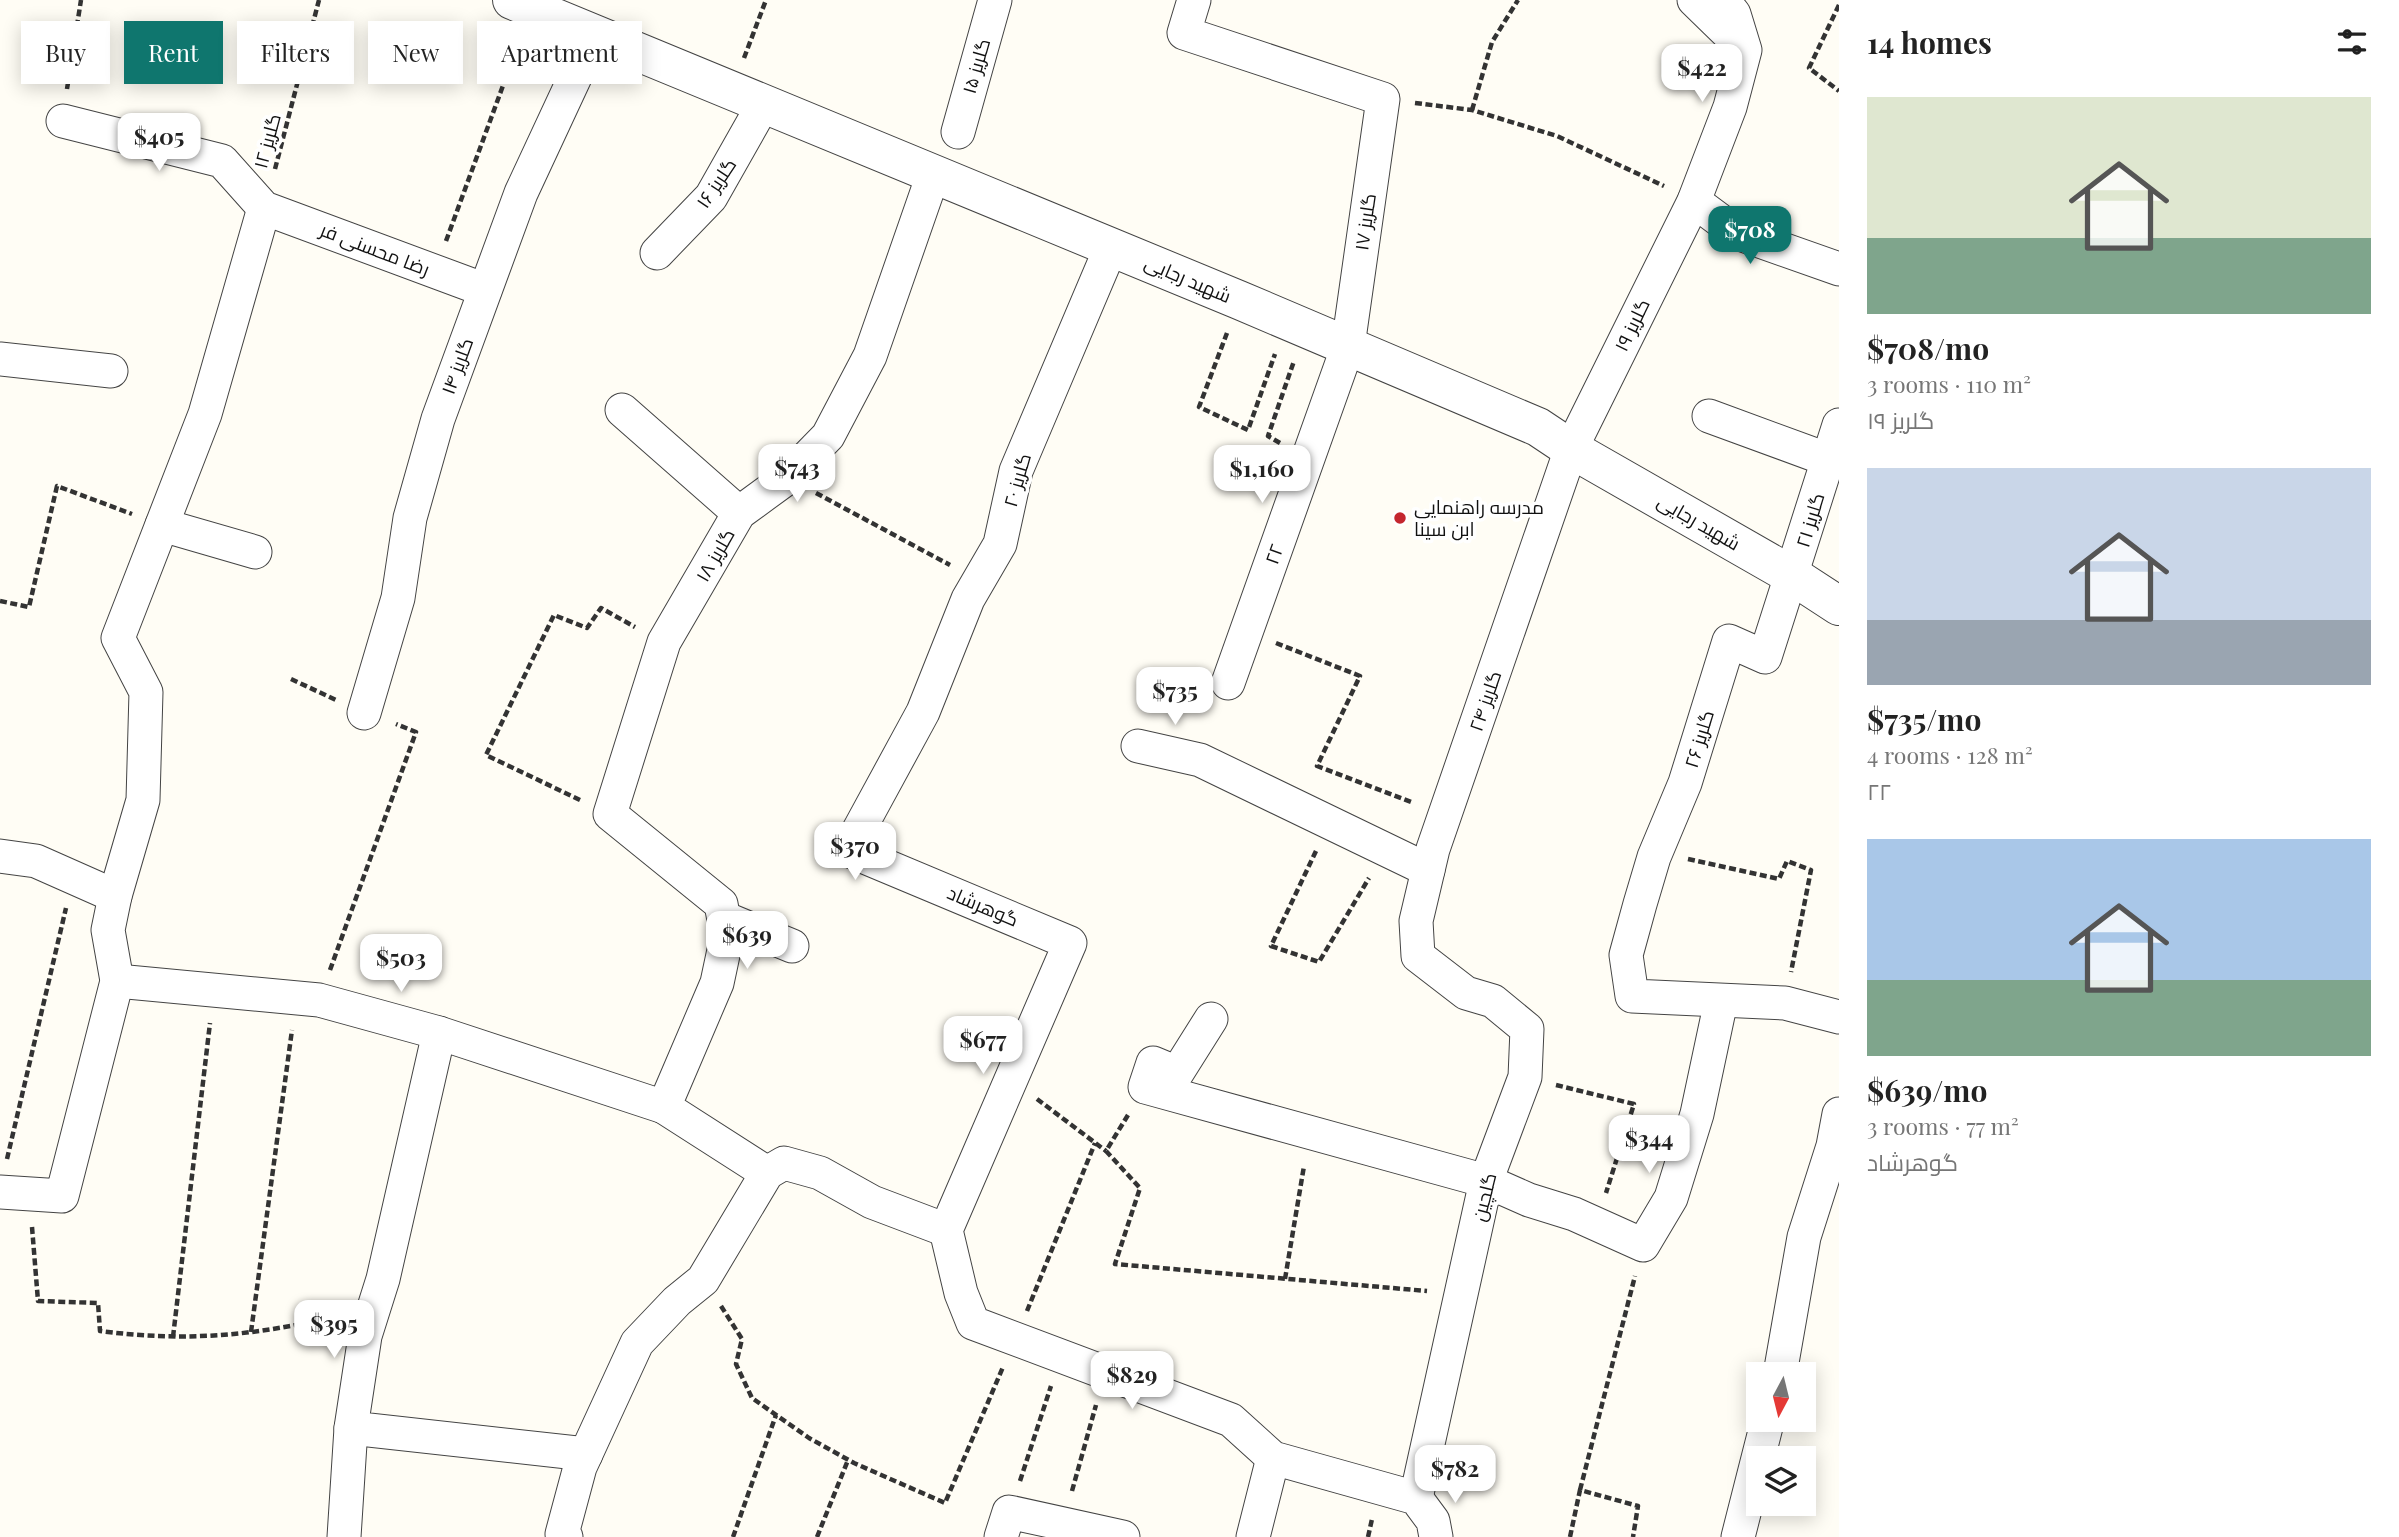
<!DOCTYPE html>
<meta charset="utf-8">
<style>
:root{--surface:#fff;--page:#f2f2f2;--text:#222;--muted:#767676;--accent:#0f766e}
body{margin:0;font-family:"Playfair Display",Cairo,serif;background:var(--page);color:var(--text);height:100vh;display:flex;flex-direction:column;font-size:26px;white-space:nowrap}
*{box-sizing:border-box;margin:0}
p{font-size:23px;color:var(--muted)}
.icon{flex:none;width:38px;height:38px;fill:none;stroke:currentColor;stroke-width:2;stroke-linecap:round;stroke-linejoin:round}
.map{position:relative;flex:1;overflow:hidden}
.side{display:flex;flex-direction:column;background:var(--surface);width:560px}
.side>*{flex:none}
.banner{position:absolute;left:21px;top:21px;width:665px;height:63px;display:flex;gap:14px}
.needle{width:46px;rotate:187deg}
.buttons{position:absolute;left:1746px;top:1362px;display:grid;gap:14px}
.buttons a{display:grid;place-items:center;width:70px;height:70px;border-radius:0px;background:var(--surface);box-shadow:0 4px 18px #0003;font-size:35px}
.price{position:absolute;translate:-50% -60px;padding:0 16px;border-radius:14px;background:#fff;color:#222;font-size:23px;line-height:46px;filter:drop-shadow(0 2px 4px #0008)}
.price::after{content:'';position:absolute;left:50%;top:42px;width:21px;height:16px;margin-left:-10px;background:inherit;clip-path:polygon(0 0,100% 0,50% 100%)}
.price.on{background:var(--accent);color:#fff}
ul{padding:0;list-style:none}
li{display:grid;align-content:center;gap:14px;height:371px;padding:0 28px}
li span{display:grid;place-items:center;height:217px;border-radius:0px;color:#555}
li>.icon{margin-inline-start:auto}
span .icon{width:126px;height:126px;fill:#fffc;stroke-width:1}
li b{font-size:30px}
h2{display:flex;justify-content:space-between;align-items:center;height:84px;padding:0 28px;font-size:30px}
.pill{padding:0 24px;border-radius:0px;background:var(--surface);box-shadow:0 4px 18px #0003;font-size:24px;line-height:63px}
.pill.on{background:var(--accent);color:#fff}
main{display:flex;flex:1;min-height:0}
.map>svg:first-child{display:block}
</style>
<main>
<div class="map">
<svg width="1839" height="1537" viewBox="0 0 1839 1537">
<rect width="100%" height="100%" fill="#fffdf5"/>
<g fill="none" stroke-linecap="round" stroke-linejoin="round">
<g stroke="#444" stroke-width="35">
<g id="minor">
<path d="M 1194,0 L 1184,33 L 1383,99 L 1348,346 L 1228,683"/>
<path d="M 1694,0 L 1734,39"/>
<path d="M 63,121 L 222,161 L 264,208 L 485,290"/>
<path d="M 958,132 L 995,0"/>
<path d="M 1694,201 L 1737,233 L 1839,269"/>
<path d="M 1111,247 L 1016,471 L 1000,544 L 968,599 L 923,712 L 848,850 L 1070,943 L 946,1230 L 961,1293 L 973,1323 L 1231,1420 L 1273,1458 L 1416,1498 L 1433,1521 L 1436,1537"/>
<path d="M 657,253 L 711,197 L 763,105"/>
<path d="M 0,359 L 111,371"/>
<path d="M 622,410 L 739,513"/>
<path d="M 1709,416 L 1829,460"/>
<path d="M 1839,425 L 1765,657 L 1729,641 L 1685,783 L 1654,857 L 1640,904 L 1626,955 L 1632,996 L 1785,1003 L 1839,1017"/>
<path d="M 162,525 L 255,552"/>
<path d="M 364,713 L 398,598 L 410,518 L 438,419 L 521,193 L 595,34"/>
<path d="M 1138,746 L 1200,760 L 1428,870"/>
<path d="M 0,856 L 36,861 L 115,896"/>
<path d="M 724,918 L 792,946"/>
<path d="M 117,981 L 319,1000 L 439,1033 L 664,1107"/>
<path d="M 1211,1019 L 1177,1073 L 1153,1063 L 1145,1087 L 1486,1181 L 1529,1200 L 1574,1214 L 1643,1245 L 1671,1198 L 1697,1114 L 1721,1001"/>
<path d="M 439,1033 L 383,1279 L 365,1336 L 351,1428 L 586,1454"/>
<path d="M 767,1173 L 664,1107 L 717,983 L 727,936 L 721,904 L 610,814 L 664,642 L 739,513 L 787,478 L 828,436 L 870,356 L 933,175"/>
<path d="M 0,1192 L 62,1196 L 117,981 L 108,930 L 115,896 L 143,800 L 146,692 L 118,638 L 205,414 L 264,208"/>
<path d="M 1780,1374 L 1804,1237 L 1833,1146 L 1839,1114"/>
<path d="M 1416,1498 L 1486,1181 L 1525,1077 L 1527,1029 L 1493,1001 L 1466,993 L 1418,956 L 1416,921 L 1433,849 L 1571,449 L 1694,201 L 1730,107 L 1745,50 L 1734,14 L 1723,0"/>
<path d="M 344,1537 L 351,1428"/>
<path d="M 566,1537 L 562,1534 L 580,1467 L 637,1343 L 677,1301 L 703,1280 L 767,1173 L 784,1163 L 820,1173 L 872,1202 L 946,1230"/>
<path d="M 1001,1537 L 1009,1512 L 1123,1537"/>
<path d="M 1253,1537 L 1273,1458"/>
<path d="M 1738,1537 L 1768,1419"/>
</g>
</g>
<g stroke="#444" stroke-width="40">
<path id="tertiary" d="M 512,0 L 1239,300 L 1538,427 L 1571,449 L 1793,576 L 1839,606"/>
</g>
<g stroke="#333" stroke-width="4.5" stroke-dasharray="7 3.5" stroke-linecap="butt">
<path d="M 1839,5 L 1809,68 L 1839,91"/>
<path d="M 744,58 L 766,0"/>
<path d="M 67,89 L 81,0"/>
<path d="M 1415,103 L 1472,110 L 1557,136 L 1664,186"/>
<path d="M 1472,110 L 1492,42 L 1518,0"/>
<path d="M 275,169 L 319,0"/>
<path d="M 446,241 L 519,42"/>
<path d="M 1227,333 L 1199,407 L 1248,430 L 1275,354"/>
<path d="M 1280,443 L 1268,436 L 1294,361"/>
<path d="M 816,493 L 950,565"/>
<path d="M 0,601 L 29,607 L 57,486 L 132,514"/>
<path d="M 1276,643 L 1360,676 L 1317,766 L 1414,803"/>
<path d="M 291,679 L 336,700"/>
<path d="M 580,800 L 486,755 L 554,615 L 587,628 L 601,608 L 635,627"/>
<path d="M 1316,851 L 1271,946 L 1319,962 L 1369,878"/>
<path d="M 1688,859 L 1779,879 L 1787,861 L 1811,870 L 1791,972"/>
<path d="M 330,970 L 416,732 L 396,724"/>
<path d="M 1556,1085 L 1634,1104 L 1606,1193"/>
<path d="M 1037,1099 L 1106,1151"/>
<path d="M 1128,1115 L 1106,1151 L 1140,1188 L 1115,1264 L 1427,1291"/>
<path d="M 7,1159 L 66,908"/>
<path d="M 32,1227 L 38,1301 L 98,1303 L 100,1331 C 185,1342 254,1336 337,1316"/>
<path d="M 1285,1279 L 1304,1166"/>
<path d="M 721,1306 L 742,1339 L 736,1364 L 752,1398 L 809,1438 L 854,1463 L 945,1503 L 1003,1367"/>
<path d="M 1027,1311 L 1095,1143"/>
<path d="M 251,1332 L 292,1030"/>
<path d="M 173,1337 L 210,1023"/>
<path d="M 1020,1481 L 1051,1386"/>
<path d="M 1580,1490 L 1635,1276"/>
<path d="M 1072,1491 L 1096,1405"/>
<path d="M 733,1537 L 776,1415"/>
<path d="M 817,1537 L 848,1460"/>
<path d="M 1368,1537 L 1372,1519"/>
<path d="M 1570,1537 L 1580,1490 L 1638,1506 L 1633,1537"/>
</g>
<use href="#minor" stroke="#fff" stroke-width="33"/>
<use href="#tertiary" stroke="#fff" stroke-width="38"/>
</g>
<circle fill="#c4262e" stroke="#fff" stroke-width="2.5" cx="1400" cy="518" r="7"/>
<g text-anchor="middle" stroke-width="7" stroke-linejoin="round" paint-order="stroke">
<g font-size="19" fill="#111" stroke="#fff">
<text transform="translate(976 66) rotate(-74)" y="7">گلریز ۱۵</text>
<text transform="translate(267 141) rotate(-75)" y="7">گلریز ۱۲</text>
<text transform="translate(716 183) rotate(-56)" y="7">گلریز ۱۶</text>
<text transform="translate(1365 222) rotate(-82)" y="7">گلریز ۱۷</text>
<text transform="translate(375 249) rotate(21)" y="7">رضا محسنی فر</text>
<text transform="translate(1188 279) rotate(23)" y="7">شهید رجایی</text>
<text transform="translate(1632 325) rotate(-64)" y="7">گلریز ۱۹</text>
<text transform="translate(457 366) rotate(-70)" y="7">گلریز ۱۴</text>
<text transform="translate(1017 480) rotate(-74)" y="7">گلریز ۲۰</text>
<text transform="translate(1810 520) rotate(-73)" y="7">گلریز ۲۱</text>
<text transform="translate(1699 522) rotate(30)" y="7">شهید رجایی</text>
<text transform="translate(1274 554) rotate(-70)" y="7">۲۲</text>
<text transform="translate(715 555) rotate(-60)" y="7">گلریز ۱۸</text>
<text transform="translate(1485 701) rotate(-71)" y="7">گلریز ۲۴</text>
<text transform="translate(1699 739) rotate(-73)" y="7">گلریز ۲۶</text>
<text transform="translate(983 906) rotate(23)" y="7">گوهرشاد</text>
<text transform="translate(1484 1197) rotate(-76)" y="7">گلچین</text>
</g>
<g font-size="19" fill="#111" stroke="#fff" text-anchor="start">
<text x="1414" y="514">مدرسه راهنمایی<tspan x="1414" dy="22">ابن سینا</tspan></text>
</g>
</g>
</svg>
<div class="buttons">
<a><svg class="needle" viewBox="-14 -14 28 28"><path d="M0-13l5 13h-10z" fill="#e53935"/><path d="M0 13l5-13h-10z" fill="#767676"/></svg></a>
<a><svg class="icon" aria-label="layers" viewBox="0 0 24 24"><path d="M12 4l9 5-9 5-9-5zM3 14l9 5 9-5"/></svg></a>
</div>
<b class="price" style="left:1702px;top:104px">$422</b>
<b class="price" style="left:159px;top:173px">$405</b>
<b class="price on" style="left:1750px;top:266px">$708</b>
<b class="price" style="left:797px;top:504px">$743</b>
<b class="price" style="left:1262px;top:505px">$1,160</b>
<b class="price" style="left:1175px;top:727px">$735</b>
<b class="price" style="left:855px;top:882px">$370</b>
<b class="price" style="left:747px;top:971px">$639</b>
<b class="price" style="left:401px;top:994px">$503</b>
<b class="price" style="left:983px;top:1076px">$677</b>
<b class="price" style="left:1649px;top:1175px">$344</b>
<b class="price" style="left:334px;top:1360px">$395</b>
<b class="price" style="left:1132px;top:1411px">$829</b>
<b class="price" style="left:1455px;top:1505px">$782</b>
<div class="banner">
<a class="pill">Buy</a>
<a class="pill on">Rent</a>
<a class="pill">Filters</a>
<a class="pill">New</a>
<a class="pill">Apartment</a>
</div>
</div>
<section class="side">
<h2>14 homes<svg class="icon" aria-label="filters" viewBox="0 0 24 24"><path d="M4 7h16M4 17h16"/><circle cx="9" cy="7" r="2"/><circle cx="15" cy="17" r="2"/></svg></h2>
<ul>
<li><span style="background:linear-gradient(#dfe7d0 65%,#7fa58c 0)"><svg class="icon" aria-label="home" viewBox="0 0 24 24"><path d="M3 11l9-7 9 7M6 9v11h12V9"/></svg></span><div><b>$708/mo</b><p>3 rooms · 110 m²</p><p>گلریز ۱۹</p></div></li>
<li><span style="background:linear-gradient(#c9d6e8 70%,#9aa5b1 0)"><svg class="icon" aria-label="home" viewBox="0 0 24 24"><path d="M3 11l9-7 9 7M6 9v11h12V9"/></svg></span><div><b>$735/mo</b><p>4 rooms · 128 m²</p><p>۲۲</p></div></li>
<li><span style="background:linear-gradient(#a9c7e8 65%,#7fa58c 0)"><svg class="icon" aria-label="home" viewBox="0 0 24 24"><path d="M3 11l9-7 9 7M6 9v11h12V9"/></svg></span><div><b>$639/mo</b><p>3 rooms · 77 m²</p><p>گوهرشاد</p></div></li>
</ul>
</section>
</main>
